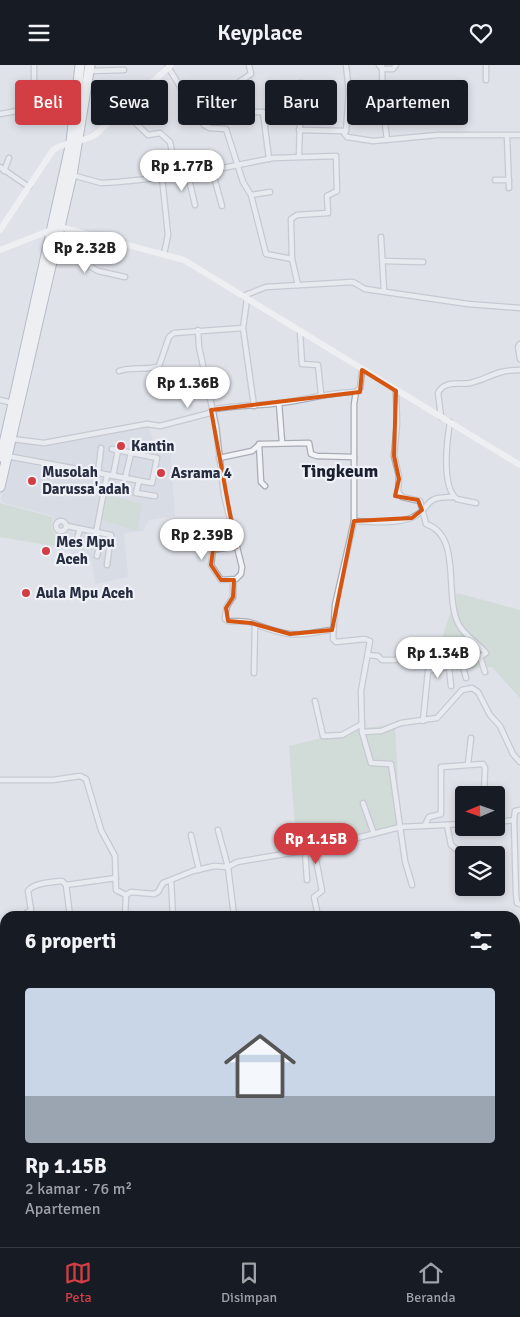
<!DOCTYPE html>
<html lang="id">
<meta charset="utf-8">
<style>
:root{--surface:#171b24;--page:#20242c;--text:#f1f3f6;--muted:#9ea1a6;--line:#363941;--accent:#d33e44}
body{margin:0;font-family:Signika,sans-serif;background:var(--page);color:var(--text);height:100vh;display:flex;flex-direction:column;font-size:19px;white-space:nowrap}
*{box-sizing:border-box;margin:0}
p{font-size:16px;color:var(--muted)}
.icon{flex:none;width:28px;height:28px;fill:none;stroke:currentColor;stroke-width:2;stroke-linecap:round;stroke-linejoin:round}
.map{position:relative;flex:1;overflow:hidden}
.details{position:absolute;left:0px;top:846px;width:520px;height:336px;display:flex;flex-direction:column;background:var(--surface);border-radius:15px 15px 0 0;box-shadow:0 2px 8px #0003}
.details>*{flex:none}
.guide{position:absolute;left:15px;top:15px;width:490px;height:45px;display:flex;gap:10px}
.needle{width:32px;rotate:268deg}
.buttons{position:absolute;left:455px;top:721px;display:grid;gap:10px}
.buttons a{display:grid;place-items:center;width:50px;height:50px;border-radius:5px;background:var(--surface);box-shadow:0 2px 8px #0003;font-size:25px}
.price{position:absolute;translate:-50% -42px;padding:0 11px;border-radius:18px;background:#fff;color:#222;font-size:16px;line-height:32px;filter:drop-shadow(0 1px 2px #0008)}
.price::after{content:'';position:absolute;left:50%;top:30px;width:15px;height:11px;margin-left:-8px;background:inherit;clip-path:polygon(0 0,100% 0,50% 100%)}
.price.current{background:var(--accent);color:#fff}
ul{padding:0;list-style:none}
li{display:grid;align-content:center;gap:10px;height:265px;padding:0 25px}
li+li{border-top:1px solid var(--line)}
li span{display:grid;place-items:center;height:155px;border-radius:5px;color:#555}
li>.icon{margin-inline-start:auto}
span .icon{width:90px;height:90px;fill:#fffc;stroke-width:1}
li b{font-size:21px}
h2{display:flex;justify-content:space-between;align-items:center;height:60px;padding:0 25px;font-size:21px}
.chip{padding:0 18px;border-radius:5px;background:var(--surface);box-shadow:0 2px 8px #0003;font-size:18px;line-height:45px}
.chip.current{background:var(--accent);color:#fff}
header{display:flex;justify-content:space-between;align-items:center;height:65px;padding:0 25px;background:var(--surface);font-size:22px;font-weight:600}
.dock{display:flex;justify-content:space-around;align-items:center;height:70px;border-top:1px solid var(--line);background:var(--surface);font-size:14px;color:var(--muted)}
.dock a{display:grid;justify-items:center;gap:2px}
.dock .current{color:var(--accent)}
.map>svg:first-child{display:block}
</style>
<header><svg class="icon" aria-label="menu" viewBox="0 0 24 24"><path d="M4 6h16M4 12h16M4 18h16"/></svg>Keyplace<svg class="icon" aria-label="heart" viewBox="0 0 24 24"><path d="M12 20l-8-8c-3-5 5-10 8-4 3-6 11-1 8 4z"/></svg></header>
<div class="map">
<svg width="520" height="1182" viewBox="0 0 520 1182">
<rect width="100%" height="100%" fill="#dfe2e9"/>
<path fill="#d1d4de" d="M 147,357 L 156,382 L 170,385 L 175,451 L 149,455 L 143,466 L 124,468 L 128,512 L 95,519 L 92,496 L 74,499 L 71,486 L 55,469 L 52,459 L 53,451 L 4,438 L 1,435 L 15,375 L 41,378 Z"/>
<g fill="#c2d3c0">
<path d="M 108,430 L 142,439 L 137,466 L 102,455 Z"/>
<path d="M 0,438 L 52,452 C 49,471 59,468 65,483 L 0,472 Z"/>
<path d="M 457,528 L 520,545 L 520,633 L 492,602 L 456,605 L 442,573 Z"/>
<path d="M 395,660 L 400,762 L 297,786 L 289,681 L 362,663 Z"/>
</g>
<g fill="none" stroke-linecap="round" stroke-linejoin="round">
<g stroke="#a8acb6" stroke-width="7">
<g id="street">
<path d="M 34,0 L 34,34 L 37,43"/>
<path d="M 346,0 L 349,26 L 346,66 L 344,68 L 347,72 L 373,76 L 438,70 L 520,70"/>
<path d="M 379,0 L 382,4 L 393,4 L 396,0"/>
<path d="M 382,0 L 383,42 L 387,75"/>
<path d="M 486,0 L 486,15"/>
<path d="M 168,2 L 204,60 L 210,63 L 226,64 L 243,117 L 251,130 L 266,189 L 292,194"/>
<path d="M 89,6 L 124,5"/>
<path d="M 239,17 L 251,9 L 249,0"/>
<path d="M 123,46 L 148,70 L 160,68 L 170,77 L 177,111"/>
<path d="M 196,48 L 204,47"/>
<path d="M 0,49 L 34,43 L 75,40"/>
<path d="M 239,54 L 256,47 L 263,47 L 269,94"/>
<path d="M 299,65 L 346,66"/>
<path d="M 507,71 L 509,123"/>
<path d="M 299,91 L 301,18"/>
<path d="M 0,102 L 29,122"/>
<path d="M 212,105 L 222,141"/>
<path d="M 4,106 L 9,93"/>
<path d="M 72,110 L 101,118 L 118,117 L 188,110 L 273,93 L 336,91 L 337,126 L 327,131 L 328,148 L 297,150 L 291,154 L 292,194 L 298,220"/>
<path d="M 188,110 L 195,140"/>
<path d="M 162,112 L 168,170 L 164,189"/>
<path d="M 495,115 L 509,115"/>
<path d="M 251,130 L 270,127"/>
<path d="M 85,169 L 91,202 L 98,206 L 125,212"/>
<path d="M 381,172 L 384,226"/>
<path d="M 383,196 L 423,197"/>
<path d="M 243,231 L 266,222 L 353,217 L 365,224 L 468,239 L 520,243"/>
<path d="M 247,234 L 243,263 L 254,341"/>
<path d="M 198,265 L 199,282 L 216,361 L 224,430 L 242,502 L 241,509 L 236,514 L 221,515 L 211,500 L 213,485 L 236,481"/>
<path d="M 300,267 L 302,299 L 318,300 L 321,329"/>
<path d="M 520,279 L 518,282 L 520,294"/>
<path d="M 362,305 L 360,323 L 356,327 L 354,339 L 354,456 L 335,540 L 333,574 L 336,577 L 365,574 L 370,576 L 361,626 L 362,667 L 371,698 L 391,699 L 405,796 L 412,820"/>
<path d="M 119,306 C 133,301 148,306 159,301 L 169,272 L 174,268 L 243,263"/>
<path d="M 396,326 L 397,358 L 394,391 L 399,411 L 398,427 L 402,432 L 420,436 L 426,459 C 463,471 443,531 459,560 C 465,571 478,578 486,588 L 480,592"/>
<path d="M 0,335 L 13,338"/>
<path d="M 279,338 L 282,377"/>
<path d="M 441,352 L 438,328 C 444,315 459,320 470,318 C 491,313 495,305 520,305"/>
<path d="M 450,357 C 447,375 441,422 457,434 L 476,438"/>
<path d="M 12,374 L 44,378 L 147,359 L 160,361 L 210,348 L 211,345 C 233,340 257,341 280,338 C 306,335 330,327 356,327"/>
<path d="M 259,379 L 261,417 L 265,421"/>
<path d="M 7,391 L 152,418 L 157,393 L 112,384"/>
<path d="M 219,393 L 252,386 L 260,379 L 309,378 L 311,389 L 317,391 L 354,392"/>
<path d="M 98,409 L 101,383"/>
<path d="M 113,411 L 118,385"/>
<path d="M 125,414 L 131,388"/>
<path d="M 139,416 L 136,428 L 155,431"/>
<circle cx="61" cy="461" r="5"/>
<path d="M 354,456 C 370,457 400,459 413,452 C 434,442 420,432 453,432"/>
<path d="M 67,461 L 111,470 L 107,500"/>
<path d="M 96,468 L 107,410"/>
<path d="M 76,477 L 80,464"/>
<path d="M 97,491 L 100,477 L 111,479"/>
<path d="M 233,515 L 233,532 C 227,541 226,541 225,554 L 228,556 C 235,557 245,555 252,558 C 265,563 275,567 289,569 C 305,571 317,566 332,565"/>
<path d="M 368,590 L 378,591 L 382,595 L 396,595 L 408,584 L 443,583 L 444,603"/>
<path d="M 462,598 L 466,613"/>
<path d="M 449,602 L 451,621"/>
<path d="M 254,608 L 255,560"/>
<path d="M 315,636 L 323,671 L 342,670 L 362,659"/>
<path d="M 423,656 L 428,606 L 480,592 L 485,607"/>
<path d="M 362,667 L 381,666 L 401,658 L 437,653 L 462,625 L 472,623 L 478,627 L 490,650 L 500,661 L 513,689 L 520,697"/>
<path d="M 468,699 L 471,673"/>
<path d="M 0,715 L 53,715 L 80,711 L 86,714 L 101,765 L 115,791 L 116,825 L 126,830 L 131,827 L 154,829 L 158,827 L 163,818 L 193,806 L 214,801 L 228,802 L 218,765"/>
<path d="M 363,738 L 374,769"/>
<path d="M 520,745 L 515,746 L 514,755 L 516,829 L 517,838 L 520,839"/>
<path d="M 496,757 L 514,755"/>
<path d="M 425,760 L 429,752 L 441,749 L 441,702 L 483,699 L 485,703 L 484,730"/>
<path d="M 447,760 L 451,780 L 463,790"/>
<path d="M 191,770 L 199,805"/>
<path d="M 314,784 L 322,826 L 314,832 L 318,851"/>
<path d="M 305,785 L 307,815"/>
<path d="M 171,816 L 173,851"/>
<path d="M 22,851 L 31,845 L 28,826 C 33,818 52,817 62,816 L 66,820"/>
<path d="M 70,851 L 66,820 L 116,813"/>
<path d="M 125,851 L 126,830"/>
<path d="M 234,851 L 228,802 L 237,797 L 314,784 L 400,762 L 464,759"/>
<path d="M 515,888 L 520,879"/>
<path d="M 515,908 L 520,913"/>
<path d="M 0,923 L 5,923"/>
<path d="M 0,974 L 5,968"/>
<path d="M 515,977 L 520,976"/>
<path d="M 515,1003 L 515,1018"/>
<path d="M 0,1043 L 5,1042"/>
<path d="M 0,1082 L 5,1081"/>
<path d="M 0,1144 L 5,1144"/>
<path d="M 225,1178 L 226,1182"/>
<path d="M 248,1178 L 248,1182"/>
<path d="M 328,1178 L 330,1182"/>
<path d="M 349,1178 L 353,1182"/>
<path d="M 391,1178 L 393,1182"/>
<path d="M 412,1178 L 413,1182"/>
<path d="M 491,1178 L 492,1182"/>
<path d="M 66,1181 L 133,1181 L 151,1178"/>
<path d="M 209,1182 L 209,1178"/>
<path d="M 296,1182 L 296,1178"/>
<path d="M 378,1182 L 386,1178"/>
<path d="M 445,1182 L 458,1178"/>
</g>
</g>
<g stroke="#868da0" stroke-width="11">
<g id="highway">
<path d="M 1,392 L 71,77 L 80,0"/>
<path d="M 0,422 L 72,110 L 90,0"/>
</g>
</g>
<use href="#street" stroke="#f2f3f7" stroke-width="4.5"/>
<g stroke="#fff" stroke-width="6">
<path d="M 60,162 L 184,195 L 520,400"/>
<path d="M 0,165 L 53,85 C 66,76 82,78 95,70 L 171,0"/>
<path d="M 0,185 L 51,165"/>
</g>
<use href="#highway" stroke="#fff" stroke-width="9"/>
</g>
<path d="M0 0H520V1182H0ZM 362,305 L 396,326 L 394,391 L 399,414 L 395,431 L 418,435 L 422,445 L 412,453 L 354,456 L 332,565 L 290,569 L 251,558 L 228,556 L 226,543 L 233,532 L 234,515 L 221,515 L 211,500 L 213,485 L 236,482 L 211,345 L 360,327 Z" fill="#dfe2e9" fill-opacity=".55" fill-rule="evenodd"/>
<path fill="none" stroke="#d55511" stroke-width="4" stroke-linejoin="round" d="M 362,305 L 396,326 L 394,391 L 399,414 L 395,431 L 418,435 L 422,445 L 412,453 L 354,456 L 332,565 L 290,569 L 251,558 L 228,556 L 226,543 L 233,532 L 234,515 L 221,515 L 211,500 L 213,485 L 236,482 L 211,345 L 360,327 Z"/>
<g fill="#d33e44" stroke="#eef1f6" stroke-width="2">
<circle cx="121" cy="381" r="5"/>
<circle cx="161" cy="408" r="5"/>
<circle cx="32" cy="416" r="5"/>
<circle cx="46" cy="486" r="5"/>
<circle cx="26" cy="528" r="5"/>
</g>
<g text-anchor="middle" stroke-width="4.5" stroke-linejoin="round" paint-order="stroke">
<g font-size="15" font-weight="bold" fill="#272d40" stroke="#eef1f6" text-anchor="start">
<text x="131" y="386">Kantin</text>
<text x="42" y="412">Musolah<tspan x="42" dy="17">Darussa'adah</tspan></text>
<text x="171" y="413">Asrama 4</text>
<text x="56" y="482">Mes Mpu<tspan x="56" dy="17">Aceh</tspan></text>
<text x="36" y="533">Aula Mpu Aceh</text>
</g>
<g font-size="18" font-weight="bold" fill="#191f31" stroke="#eef1f6">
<text x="340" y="412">Tingkeum</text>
</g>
</g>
</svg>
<div class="buttons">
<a><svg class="needle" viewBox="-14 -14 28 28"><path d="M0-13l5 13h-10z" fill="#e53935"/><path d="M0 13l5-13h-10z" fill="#9ea1a6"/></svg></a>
<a><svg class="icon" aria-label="layers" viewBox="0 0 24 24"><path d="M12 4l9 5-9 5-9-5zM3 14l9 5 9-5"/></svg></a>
</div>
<b class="price" style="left:182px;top:127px">Rp 1.77B</b>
<b class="price" style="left:85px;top:209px">Rp 2.32B</b>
<b class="price" style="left:188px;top:344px">Rp 1.36B</b>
<b class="price" style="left:202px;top:496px">Rp 2.39B</b>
<b class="price" style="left:438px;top:614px">Rp 1.34B</b>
<b class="price current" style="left:316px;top:800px">Rp 1.15B</b>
<div class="guide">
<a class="chip current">Beli</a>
<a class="chip">Sewa</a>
<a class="chip">Filter</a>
<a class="chip">Baru</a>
<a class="chip">Apartemen</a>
</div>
<section class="details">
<h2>6 properti<svg class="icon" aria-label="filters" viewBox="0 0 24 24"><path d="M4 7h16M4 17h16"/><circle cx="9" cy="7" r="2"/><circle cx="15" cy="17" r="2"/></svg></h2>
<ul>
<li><span style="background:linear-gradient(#c9d6e8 70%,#9aa5b1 0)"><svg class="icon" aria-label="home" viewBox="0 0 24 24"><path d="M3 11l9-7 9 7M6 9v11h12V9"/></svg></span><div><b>Rp 1.15B</b><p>2 kamar · 76 m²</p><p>Apartemen</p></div></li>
</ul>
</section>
</div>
<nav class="dock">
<a class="current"><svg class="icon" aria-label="map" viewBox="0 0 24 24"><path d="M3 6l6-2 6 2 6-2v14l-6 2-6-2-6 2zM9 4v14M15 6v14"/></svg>Peta</a>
<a><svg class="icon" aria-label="saved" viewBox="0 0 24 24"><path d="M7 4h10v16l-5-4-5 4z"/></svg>Disimpan</a>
<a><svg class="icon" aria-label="home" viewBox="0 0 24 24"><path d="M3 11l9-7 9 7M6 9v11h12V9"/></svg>Beranda</a>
</nav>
